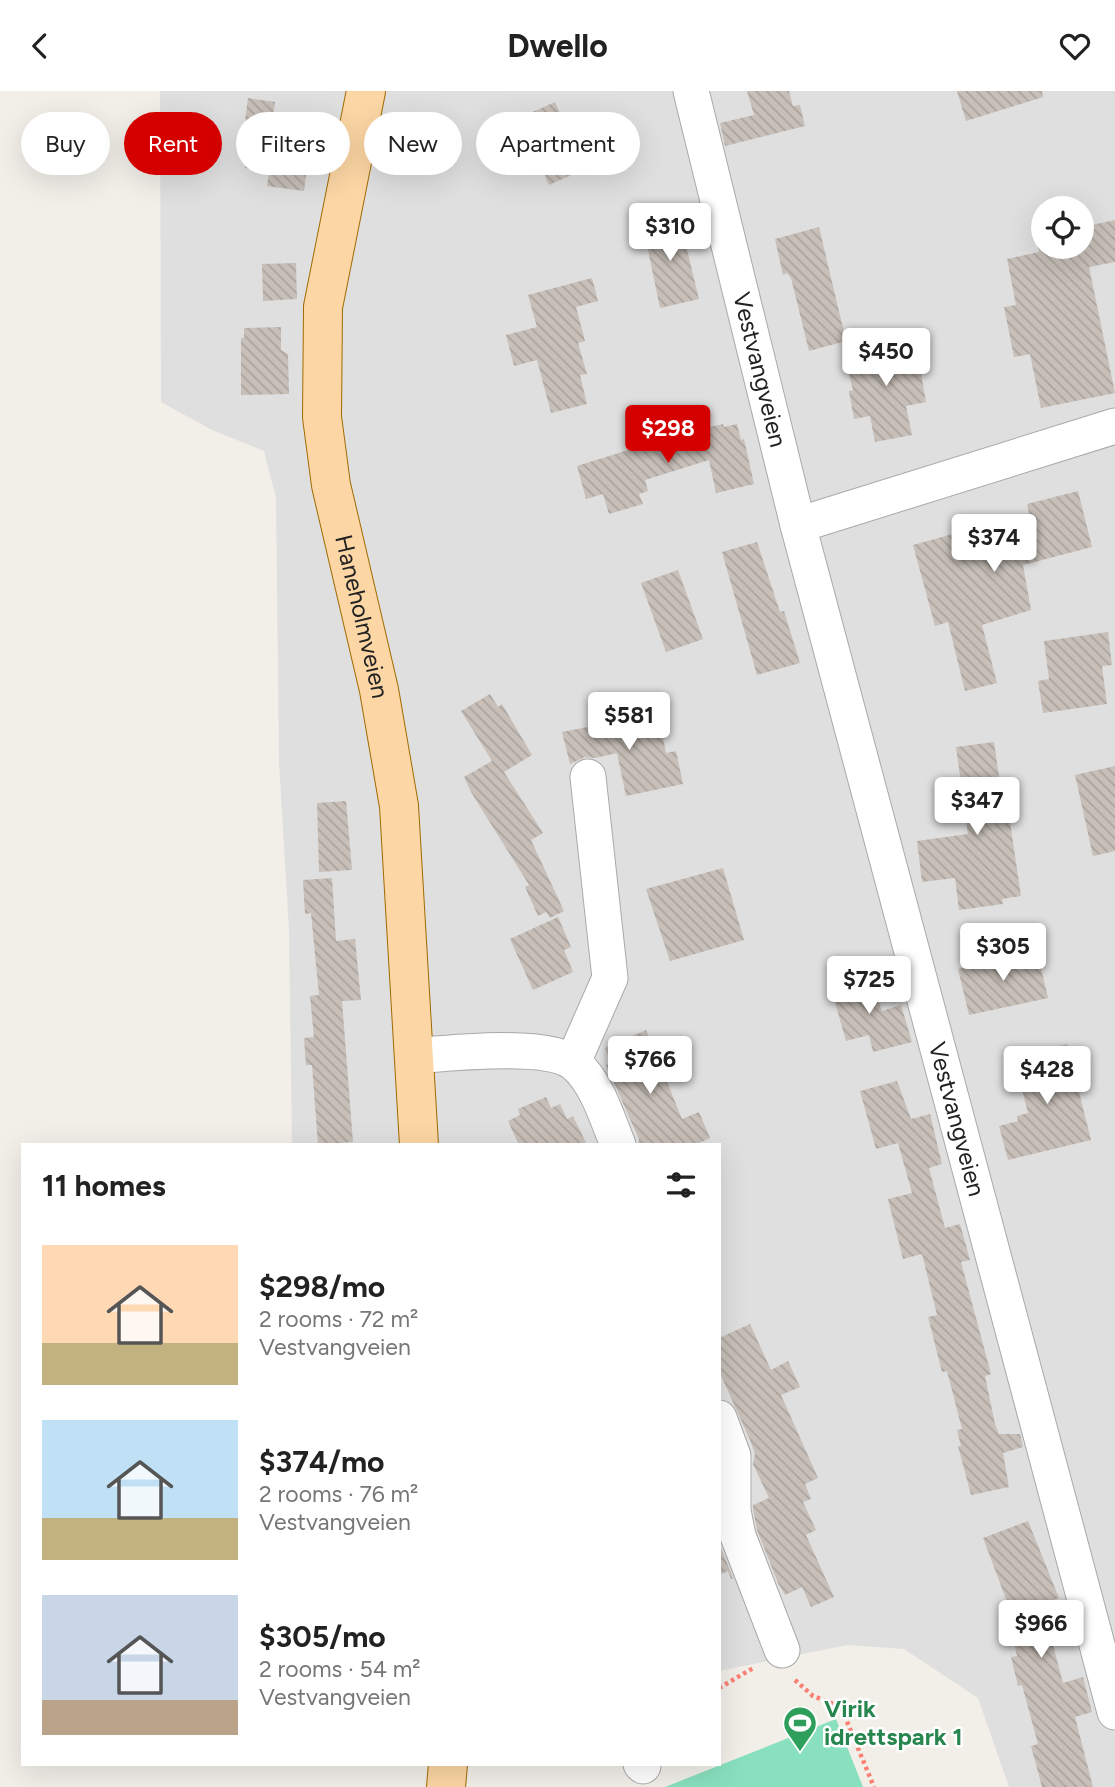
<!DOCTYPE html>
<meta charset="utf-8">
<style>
:root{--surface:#fff;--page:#f6f6f6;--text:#222;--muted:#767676;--accent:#d40000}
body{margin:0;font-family:Figtree,sans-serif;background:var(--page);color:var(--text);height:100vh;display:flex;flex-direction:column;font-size:26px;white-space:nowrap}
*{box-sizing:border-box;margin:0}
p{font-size:23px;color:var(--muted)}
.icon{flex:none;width:38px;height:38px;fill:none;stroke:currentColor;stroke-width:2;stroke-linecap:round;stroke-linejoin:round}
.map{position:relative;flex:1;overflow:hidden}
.sheet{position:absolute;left:21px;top:1052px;width:700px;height:623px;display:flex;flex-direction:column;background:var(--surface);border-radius:0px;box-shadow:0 7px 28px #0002}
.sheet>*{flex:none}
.guide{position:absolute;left:21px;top:21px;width:700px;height:63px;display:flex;gap:14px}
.fabs{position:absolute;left:1031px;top:105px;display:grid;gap:14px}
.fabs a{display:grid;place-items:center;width:63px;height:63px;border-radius:50%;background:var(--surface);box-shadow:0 7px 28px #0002;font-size:35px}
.price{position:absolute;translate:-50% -60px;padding:0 16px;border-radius:7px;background:#fff;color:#222;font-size:23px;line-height:46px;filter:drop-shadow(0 2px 4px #0008)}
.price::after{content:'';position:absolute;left:50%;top:42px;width:21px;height:16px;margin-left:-10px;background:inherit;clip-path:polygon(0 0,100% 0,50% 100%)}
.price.on{background:var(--accent);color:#fff}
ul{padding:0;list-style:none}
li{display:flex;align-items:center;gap:21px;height:175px;padding:0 21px}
li span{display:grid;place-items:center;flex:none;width:196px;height:140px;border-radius:0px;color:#555}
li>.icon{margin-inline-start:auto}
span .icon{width:84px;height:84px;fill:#fffc;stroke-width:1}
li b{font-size:30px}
h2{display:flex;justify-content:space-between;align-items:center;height:84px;padding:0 21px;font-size:30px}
.tag{padding:0 24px;border-radius:32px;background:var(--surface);box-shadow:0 7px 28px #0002;font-size:24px;line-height:63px}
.tag.on{background:var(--accent);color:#fff}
header{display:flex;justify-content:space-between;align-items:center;height:91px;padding:0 21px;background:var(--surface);font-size:32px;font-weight:700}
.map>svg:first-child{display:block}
</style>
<header><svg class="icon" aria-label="back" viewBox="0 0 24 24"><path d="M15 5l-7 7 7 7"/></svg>Dwello<svg class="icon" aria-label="heart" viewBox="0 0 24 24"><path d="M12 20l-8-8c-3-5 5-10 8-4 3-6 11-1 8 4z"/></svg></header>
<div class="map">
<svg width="1115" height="1696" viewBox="0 0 1115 1696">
<defs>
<pattern id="building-back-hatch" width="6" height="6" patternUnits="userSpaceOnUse" patternTransform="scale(1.75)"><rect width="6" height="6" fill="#c7bfb8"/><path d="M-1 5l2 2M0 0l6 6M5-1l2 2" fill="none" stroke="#aba49e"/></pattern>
</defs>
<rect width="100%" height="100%" fill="#f2efe9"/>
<path fill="#e0dfdf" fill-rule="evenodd" d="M 160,0 L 1115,0 L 1115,1696 L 1009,1696 L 978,1607 L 904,1558 L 847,1554 L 719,1580 L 719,1054 L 292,1053 L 289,839 L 279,672 L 276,407 L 264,360 L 212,339 L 161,311 ZM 1043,117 L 1082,117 L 1082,156 L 1043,156 Z"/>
<path fill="#88e0be" d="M 836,1628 L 863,1696 L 665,1696 Z"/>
<g fill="url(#building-back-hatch)">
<path d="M 747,0 L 789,0 L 793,15 L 800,14 L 805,35 L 725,55 L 720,32 L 754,24 Z"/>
<path d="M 957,0 L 1042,0 L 1043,6 L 966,30 Z"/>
<path d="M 248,7 L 275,11 L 272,34 L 245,30 Z"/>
<path d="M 555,11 L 585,78 L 549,94 L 519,27 Z"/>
<path d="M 250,35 L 299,41 L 299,46 L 311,48 L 304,100 L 267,95 L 269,80 L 245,77 Z"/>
<path d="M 679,126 L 699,208 L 660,217 L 643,135 Z"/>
<path d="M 1115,129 L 1115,171 L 1089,176 L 1115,302 L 1041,317 L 1030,263 L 1014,266 L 1004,216 L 1016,214 L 1007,168 L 1039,161 L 1036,145 L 1043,144 L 1043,156 L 1082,156 L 1082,136 Z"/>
<path d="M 819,136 L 846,250 L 809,260 L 791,187 L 787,182 L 783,184 L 775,148 Z"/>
<path d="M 296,172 L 297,208 L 263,210 L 262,173 Z"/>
<path d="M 592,187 L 598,210 L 576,216 L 585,250 L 578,252 L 587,283 L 580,284 L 587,313 L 551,322 L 537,269 L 514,275 L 506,244 L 537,236 L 528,204 Z"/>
<path d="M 281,236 L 281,259 L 288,263 L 289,303 L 241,304 L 241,247 L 244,247 L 244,237 Z"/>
<path d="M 916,253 L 926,311 L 906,315 L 912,344 L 875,351 L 870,325 L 854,328 L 849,300 L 853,299 L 844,263 Z"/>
<path d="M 723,333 L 724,336 L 737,333 L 741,349 L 744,348 L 754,393 L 716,402 L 709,369 L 645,389 L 648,400 L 639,403 L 643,413 L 609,423 L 603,403 L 586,408 L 577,375 L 679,343 Z"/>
<path d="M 1078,400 L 1092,456 L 1023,474 L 1031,519 L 982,534 L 997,592 L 965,600 L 948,531 L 935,535 L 913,454 L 1029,422 L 1027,413 Z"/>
<path d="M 757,451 L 780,521 L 784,520 L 800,572 L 757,584 L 722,461 Z"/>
<path d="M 678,479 L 703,548 L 666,561 L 641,492 Z"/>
<path d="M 1108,541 L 1112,574 L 1102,575 L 1107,613 L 1043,622 L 1038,590 L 1049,588 L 1044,550 Z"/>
<path d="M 490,603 L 498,616 L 502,613 L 532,664 L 504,681 L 543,742 L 531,749 L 564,820 L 550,827 L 546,821 L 538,825 L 525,796 L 529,794 L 471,701 L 464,686 L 492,670 L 461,620 Z"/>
<path d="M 658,622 L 666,662 L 676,660 L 683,693 L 626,705 L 617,662 L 595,667 L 585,666 L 570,673 L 562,641 Z"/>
<path d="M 994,651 L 1000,692 L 1004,691 L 1021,805 L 1002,808 L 1003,813 L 959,819 L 955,787 L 922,791 L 917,750 L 968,743 L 956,656 Z"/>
<path d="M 1115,675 L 1115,760 L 1093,765 L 1075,684 Z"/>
<path d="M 346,710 L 352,779 L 319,781 L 317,712 Z"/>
<path d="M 723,777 L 744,849 L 670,870 L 646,798 Z"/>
<path d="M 332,787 L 336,850 L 355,848 L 361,909 L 342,910 L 353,1051 L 318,1054 L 312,974 L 306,974 L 304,947 L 314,946 L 310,905 L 319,904 L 311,822 L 305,823 L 303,789 Z"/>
<path d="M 558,826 L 571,856 L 564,859 L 573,881 L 533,899 L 510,848 Z"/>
<path d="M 1037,860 L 1048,907 L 969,924 L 958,878 Z"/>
<path d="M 869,886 L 882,920 L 901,914 L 912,951 L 873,961 L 869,944 L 846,950 L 831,897 Z"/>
<path d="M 646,939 L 682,1028 L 699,1021 L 710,1047 L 695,1054 L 638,1054 L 639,1048 L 606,974 L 611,972 L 605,957 Z"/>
<path d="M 1067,953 L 1091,1049 L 1008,1069 L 999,1035 L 1018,1030 L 1017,1025 L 1028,1022 L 1014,967 Z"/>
<path d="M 897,990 L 911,1028 L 930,1023 L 942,1073 L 929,1077 L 945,1137 L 960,1133 L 970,1169 L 961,1171 L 991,1283 L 985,1285 L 995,1333 L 999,1343 L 1020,1343 L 1023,1356 L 1003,1362 L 1009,1396 L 971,1404 L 958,1355 L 961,1355 L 957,1339 L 962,1338 L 947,1280 L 942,1281 L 928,1226 L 937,1224 L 922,1163 L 903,1168 L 888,1108 L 912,1102 L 898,1052 L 876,1058 L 860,1000 Z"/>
<path d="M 546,1006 L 551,1017 L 560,1013 L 567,1028 L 573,1025 L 587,1054 L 514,1054 L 518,1052 L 508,1030 L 520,1024 L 518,1018 Z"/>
<path d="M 750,1233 L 771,1279 L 788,1270 L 800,1296 L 781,1304 L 818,1387 L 805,1393 L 811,1408 L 803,1411 L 816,1439 L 806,1444 L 834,1506 L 811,1516 L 802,1496 L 785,1504 L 778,1492 L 757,1439 L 753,1418 L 753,1414 L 769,1407 L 753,1373 L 755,1363 L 750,1349 L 719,1280 L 719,1247 Z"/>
<path d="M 1028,1430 L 1059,1507 L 1042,1513 L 1063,1592 L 1083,1586 L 1092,1621 L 1075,1626 L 1093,1696 L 1042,1696 L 1031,1655 L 1038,1653 L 1022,1594 L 1018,1595 L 1011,1566 L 1017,1565 L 1013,1547 L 1020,1545 L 983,1447 Z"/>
<path d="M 719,1452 L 733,1487 L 731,1488 L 728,1480 L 719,1484 Z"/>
</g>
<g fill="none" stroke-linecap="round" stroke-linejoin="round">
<g stroke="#a9a9a9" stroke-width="37">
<g id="minor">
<path id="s1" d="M 691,0 L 798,434 L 1115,1621"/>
<path d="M 798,434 L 1115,335"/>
<path d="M 414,965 C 449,962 549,951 575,973 C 597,992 607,1027 618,1054"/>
<path d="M 573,971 L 610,887 L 588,686"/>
<path d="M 719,1327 L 733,1365 L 733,1420 L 738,1445 L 782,1559"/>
<path d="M 641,1673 L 643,1675"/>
</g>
</g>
<g stroke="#a06b00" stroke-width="40">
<g id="major">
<path id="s2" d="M 366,0 L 323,216 L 322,326 L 331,394 L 379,599 L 399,715 L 419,1054"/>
<path d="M 446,1696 L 448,1673"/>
</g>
</g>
<g stroke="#fa8072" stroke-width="4.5" stroke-dasharray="3.5 3.5" stroke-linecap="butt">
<path d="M 795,1589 L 813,1605 L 841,1616 L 874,1696"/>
<path d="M 719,1597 L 755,1576"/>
</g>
<use href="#minor" stroke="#fff" stroke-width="35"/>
<use href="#major" stroke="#fcd6a4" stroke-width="38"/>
</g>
<defs>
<g id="stadium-pin" transform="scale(1.75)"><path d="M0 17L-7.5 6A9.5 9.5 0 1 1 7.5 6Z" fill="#2e9e5b" stroke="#fff"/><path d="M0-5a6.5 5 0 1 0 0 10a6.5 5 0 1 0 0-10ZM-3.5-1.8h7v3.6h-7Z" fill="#fff"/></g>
</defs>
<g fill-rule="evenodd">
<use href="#stadium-pin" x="800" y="1632"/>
</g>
<g text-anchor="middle" stroke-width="5" stroke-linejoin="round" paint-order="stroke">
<g font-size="24" fill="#222" stroke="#fff">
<text dy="8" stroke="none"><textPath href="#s1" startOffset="287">Vestvangveien</textPath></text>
<text dy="8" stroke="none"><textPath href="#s2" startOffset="534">Haneholmveien</textPath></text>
<text dy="8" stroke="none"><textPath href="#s1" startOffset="1062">Vestvangveien</textPath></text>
</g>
<g font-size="24" font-weight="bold" fill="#27864d" stroke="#fff" text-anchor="start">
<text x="824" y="1626">Virik<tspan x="824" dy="28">idrettspark 1</tspan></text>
</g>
</g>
</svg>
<div class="fabs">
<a><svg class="icon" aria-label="locate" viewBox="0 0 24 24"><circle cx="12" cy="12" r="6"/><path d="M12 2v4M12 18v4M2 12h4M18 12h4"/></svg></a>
</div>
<b class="price" style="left:670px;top:172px">$310</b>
<b class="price" style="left:886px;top:297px">$450</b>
<b class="price on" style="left:668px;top:374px">$298</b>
<b class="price" style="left:994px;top:483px">$374</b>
<b class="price" style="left:629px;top:661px">$581</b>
<b class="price" style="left:977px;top:746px">$347</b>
<b class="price" style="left:1003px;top:892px">$305</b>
<b class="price" style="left:869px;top:925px">$725</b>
<b class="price" style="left:650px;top:1005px">$766</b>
<b class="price" style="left:1047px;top:1015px">$428</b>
<b class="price" style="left:1041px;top:1569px">$966</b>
<div class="guide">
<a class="tag">Buy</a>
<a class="tag on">Rent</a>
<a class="tag">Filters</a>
<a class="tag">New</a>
<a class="tag">Apartment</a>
</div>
<section class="sheet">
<h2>11 homes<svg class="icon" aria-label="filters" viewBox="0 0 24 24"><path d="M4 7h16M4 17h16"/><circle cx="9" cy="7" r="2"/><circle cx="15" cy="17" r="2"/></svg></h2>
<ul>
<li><span style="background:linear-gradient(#ffd9b3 70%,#c2b280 0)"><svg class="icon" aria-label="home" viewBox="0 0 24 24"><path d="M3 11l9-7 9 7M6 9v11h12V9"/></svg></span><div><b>$298/mo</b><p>2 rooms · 72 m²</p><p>Vestvangveien</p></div></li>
<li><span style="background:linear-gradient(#bfe0f5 70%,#c2b280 0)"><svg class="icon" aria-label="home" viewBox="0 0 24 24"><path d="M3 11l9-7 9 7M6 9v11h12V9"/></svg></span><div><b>$374/mo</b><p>2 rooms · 76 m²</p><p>Vestvangveien</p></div></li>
<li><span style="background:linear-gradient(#c9d6e8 75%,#b9a48a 0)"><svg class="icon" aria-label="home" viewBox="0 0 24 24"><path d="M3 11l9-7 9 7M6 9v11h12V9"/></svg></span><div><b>$305/mo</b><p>2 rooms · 54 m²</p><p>Vestvangveien</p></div></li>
</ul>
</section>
</div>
